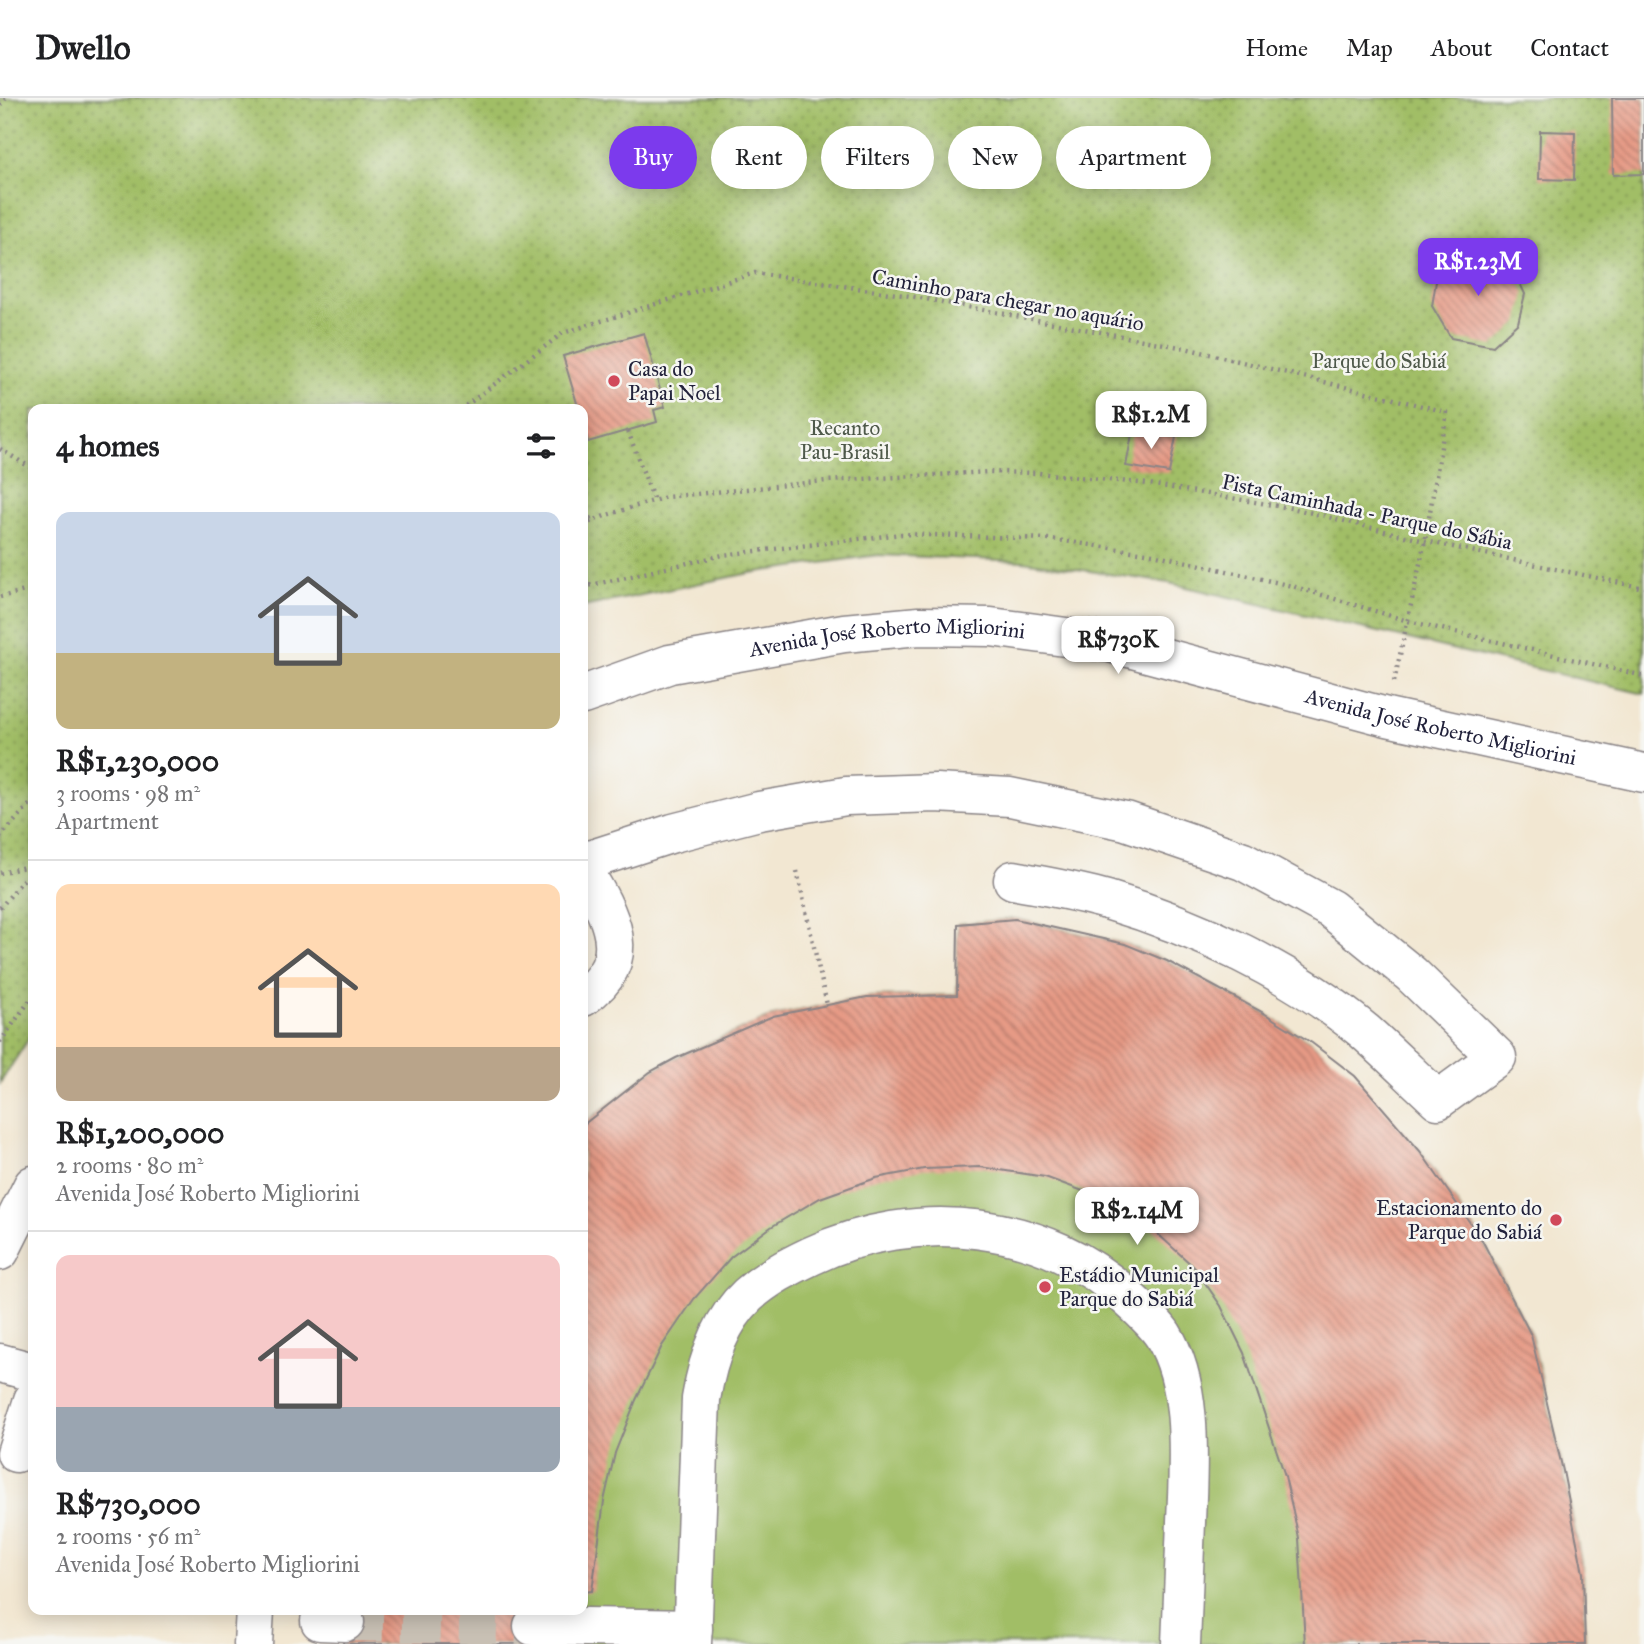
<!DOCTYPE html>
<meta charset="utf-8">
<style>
:root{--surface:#fff;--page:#f6f6f6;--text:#202124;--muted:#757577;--line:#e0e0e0;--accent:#7c3aed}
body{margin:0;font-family:"IM FELL Great Primer",serif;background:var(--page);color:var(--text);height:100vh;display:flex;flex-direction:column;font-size:26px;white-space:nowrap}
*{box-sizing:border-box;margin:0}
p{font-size:23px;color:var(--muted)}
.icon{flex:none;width:38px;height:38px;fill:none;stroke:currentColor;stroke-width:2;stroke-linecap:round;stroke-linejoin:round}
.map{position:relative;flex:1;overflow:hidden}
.drawer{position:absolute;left:28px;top:306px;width:560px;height:1211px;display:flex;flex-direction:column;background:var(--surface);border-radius:14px;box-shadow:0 4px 18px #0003}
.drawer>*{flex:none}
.hud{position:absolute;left:609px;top:28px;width:665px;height:63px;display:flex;gap:14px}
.price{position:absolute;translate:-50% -60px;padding:0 16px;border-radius:14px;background:#fff;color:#222;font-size:23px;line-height:46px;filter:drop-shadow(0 2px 4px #0008)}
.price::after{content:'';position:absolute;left:50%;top:42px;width:21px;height:16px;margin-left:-10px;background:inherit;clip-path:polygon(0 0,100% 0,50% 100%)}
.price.active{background:var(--accent);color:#fff}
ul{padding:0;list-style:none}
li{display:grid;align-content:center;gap:14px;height:371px;padding:0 28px}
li+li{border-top:2px solid var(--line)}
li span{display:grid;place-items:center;height:217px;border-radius:14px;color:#555}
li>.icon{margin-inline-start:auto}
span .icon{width:126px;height:126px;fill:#fffc;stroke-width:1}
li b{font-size:30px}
h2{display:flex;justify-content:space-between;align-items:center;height:84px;padding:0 28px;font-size:30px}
.chip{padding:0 24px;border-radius:32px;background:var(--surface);box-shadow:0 4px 18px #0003;font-size:24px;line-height:63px}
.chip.active{background:var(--accent);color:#fff}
header{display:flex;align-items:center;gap:42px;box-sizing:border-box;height:98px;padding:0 35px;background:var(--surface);border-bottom:2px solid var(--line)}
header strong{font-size:33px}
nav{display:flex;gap:38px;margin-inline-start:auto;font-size:24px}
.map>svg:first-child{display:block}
</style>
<header>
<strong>Dwello</strong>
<nav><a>Home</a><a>Map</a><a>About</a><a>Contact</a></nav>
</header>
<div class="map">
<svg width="1644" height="1546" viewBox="0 0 1644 1546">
<defs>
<pattern id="park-dots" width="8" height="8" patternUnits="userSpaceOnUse" patternTransform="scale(1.75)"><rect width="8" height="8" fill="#a1be66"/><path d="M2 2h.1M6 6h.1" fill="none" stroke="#839a55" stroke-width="1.8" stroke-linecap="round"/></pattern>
<pattern id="building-back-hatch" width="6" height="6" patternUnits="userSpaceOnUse" patternTransform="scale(1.75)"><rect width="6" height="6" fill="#e69a85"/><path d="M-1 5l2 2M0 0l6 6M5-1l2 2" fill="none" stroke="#ba7d6e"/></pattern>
</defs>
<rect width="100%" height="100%" fill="#f6f6f2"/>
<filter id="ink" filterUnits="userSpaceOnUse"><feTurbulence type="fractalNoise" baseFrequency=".0143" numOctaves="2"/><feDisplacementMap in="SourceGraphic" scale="14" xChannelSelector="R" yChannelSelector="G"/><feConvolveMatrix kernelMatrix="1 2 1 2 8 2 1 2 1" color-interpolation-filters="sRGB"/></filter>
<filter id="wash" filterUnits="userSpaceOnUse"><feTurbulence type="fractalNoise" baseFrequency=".00686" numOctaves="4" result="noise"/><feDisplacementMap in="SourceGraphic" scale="28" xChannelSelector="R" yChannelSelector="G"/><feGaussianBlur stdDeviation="1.57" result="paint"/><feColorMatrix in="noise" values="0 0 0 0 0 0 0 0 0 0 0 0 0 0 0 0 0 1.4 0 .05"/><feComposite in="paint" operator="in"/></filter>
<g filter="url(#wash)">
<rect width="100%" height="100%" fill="#f2e7d2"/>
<path fill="url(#park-dots)" stroke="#627050" stroke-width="2" d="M 0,0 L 1644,0 L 1644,596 L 1169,485 L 1023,463 L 878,457 L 750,475 L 583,509 L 583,312 L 33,312 L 33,934 L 0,985 Z"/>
<path fill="#a1be66" stroke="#627050" stroke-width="2" d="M 1015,821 L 1125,846 L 1167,863 L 1262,914 L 1312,945 L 1420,1053 L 1482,1142 L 1531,1237 L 1563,1373 L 1583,1475 L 1585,1546 L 343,1546 L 583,1512 L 583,1027 L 650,974 L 676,960 L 773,918 L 867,899 L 957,897 L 958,826 Z"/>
<g id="blocks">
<g fill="url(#building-back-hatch)">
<path d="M 1612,0 L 1644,0 L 1644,76 L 1613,77 Z"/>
<path d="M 1540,33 L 1575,34 L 1574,82 L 1539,81 Z"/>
<path d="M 1473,154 L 1509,162 L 1525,196 L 1518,225 L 1493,248 L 1451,240 L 1432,208 L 1438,171 Z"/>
<path d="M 644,235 L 665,309 L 654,312 L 657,324 L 588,344 L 583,325 L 583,312 L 579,312 L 563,258 Z"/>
<path d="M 1133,331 L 1176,339 L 1169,375 L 1126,368 Z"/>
<path d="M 1015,821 L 1125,846 L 1167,863 L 1262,914 L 1312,945 L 1355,978 L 1420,1053 L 1482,1142 L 1531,1237 L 1563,1373 L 1583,1475 L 1585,1546 L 1305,1546 L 1299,1440 L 1285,1378 L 1244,1255 L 1221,1208 L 1194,1169 L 1148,1127 L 1110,1103 L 1045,1079 L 980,1069 L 924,1071 L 876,1080 L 820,1100 L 771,1129 L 731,1159 L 694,1201 L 662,1248 L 636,1302 L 615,1355 L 604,1403 L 592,1493 L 583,1494 L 583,1027 L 650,974 L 676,960 L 773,918 L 867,899 L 957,897 L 958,826 Z"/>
<path d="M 346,1512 L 531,1512 L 531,1546 L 343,1546 Z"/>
</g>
</g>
</g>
<g filter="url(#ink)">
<use href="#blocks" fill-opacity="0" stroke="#8a8486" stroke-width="2"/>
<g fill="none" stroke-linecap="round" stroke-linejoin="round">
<path stroke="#c8c0b4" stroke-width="38" stroke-dasharray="38 19" stroke-linecap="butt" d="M 345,1524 L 533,1528"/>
<g stroke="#8a8486" stroke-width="41">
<g id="minor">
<path id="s1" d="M 583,597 L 670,566 L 844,535 L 919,528 L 991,529 L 1110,545 L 1387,619 L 1644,675"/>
<path d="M 583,764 L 673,735 L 759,713 L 846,698 L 936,695 L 1010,699 L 1126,723 L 1243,763 L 1331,811 L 1411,876 L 1497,959 L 1438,1002 C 1413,979 1389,955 1364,933 C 1293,874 1195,828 1107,802 C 1076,793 1044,788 1013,782"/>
<path d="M 583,772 C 610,816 637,862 583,899"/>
<path d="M 0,1153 L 33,1087"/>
<path d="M 0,1265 L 33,1274"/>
<path d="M 16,1355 L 33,1302"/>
<path d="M 320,1523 L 345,1524"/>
<path d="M 533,1528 L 693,1531"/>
<path d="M 253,1546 L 255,1512"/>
<path d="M 692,1546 L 701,1301 C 707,1264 719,1224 748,1197 C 767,1180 788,1169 811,1158 C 914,1109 1047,1121 1131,1203 C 1142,1213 1155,1225 1163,1237 C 1195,1288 1188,1367 1186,1424 C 1184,1465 1183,1505 1181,1546"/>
</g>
</g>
<g stroke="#8a8486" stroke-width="4.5" stroke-dasharray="2 5" stroke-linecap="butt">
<path d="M 0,7 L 6,0"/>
<path d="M 460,312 L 563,235 L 755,175 L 910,198 L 1185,250 L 1447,314 L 1425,443 L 1394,584"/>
<path d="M 628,333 L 654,403"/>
<path d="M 0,351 L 33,371"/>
<path d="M 583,422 L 596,419"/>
<path d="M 583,427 L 607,417 L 666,399 L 826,383 L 989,374 L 1039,375 L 1149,386 L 1296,411 L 1425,443 L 1644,490"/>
<path d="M 583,489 L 723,457 L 902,436 L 1050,441 L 1153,456 L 1292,488 L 1408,523 L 1644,578"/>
<path d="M 0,499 L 33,491"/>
<path d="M 0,739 L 33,703"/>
<path d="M 797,773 L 827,907"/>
<path d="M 0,775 L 33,767"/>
<path d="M 0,810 L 33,770"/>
<path d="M 0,944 L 33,898"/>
</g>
<use href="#minor" stroke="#fff" stroke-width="38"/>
</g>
</g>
<g fill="#d1495b" stroke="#f6f6f2" stroke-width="2.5">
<circle cx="614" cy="283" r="7"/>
<circle cx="1556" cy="1122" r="7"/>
<circle cx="1045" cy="1189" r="7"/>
</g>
<g text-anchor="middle" stroke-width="5" stroke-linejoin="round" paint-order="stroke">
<g font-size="21" fill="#22223b" stroke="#f6f6f2">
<text transform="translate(1008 202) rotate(10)" y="7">Caminho para chegar no aquário</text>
<text transform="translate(1367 414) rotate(12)" y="7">Pista Caminhada - Parque do Sábia</text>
<text dy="7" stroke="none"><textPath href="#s1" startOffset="312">Avenida José Roberto Migliorini</textPath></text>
<text dy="7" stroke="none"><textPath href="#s1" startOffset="878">Avenida José Roberto Migliorini</textPath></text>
</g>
<g font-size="21" fill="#4e594a" stroke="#f6f6f2">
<text x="1379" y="270">Parque do Sabiá</text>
<text x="845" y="337">Recanto<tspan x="845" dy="24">Pau-Brasil</tspan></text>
</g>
<g font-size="21" fill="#22223b" stroke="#f6f6f2" text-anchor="start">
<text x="628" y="278">Casa do<tspan x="628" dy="24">Papai Noel</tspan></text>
<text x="1542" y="1117" text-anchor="end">Estacionamento do<tspan x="1542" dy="24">Parque do Sabiá</tspan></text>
<text x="1059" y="1184">Estádio Municipal<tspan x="1059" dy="24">Parque do Sabiá</tspan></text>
</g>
</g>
</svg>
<b class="price active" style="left:1478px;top:200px">R$1.23M</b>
<b class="price" style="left:1151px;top:353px">R$1.2M</b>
<b class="price" style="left:1118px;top:578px">R$730K</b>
<b class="price" style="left:1137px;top:1149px">R$2.14M</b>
<div class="hud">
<a class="chip active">Buy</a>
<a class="chip">Rent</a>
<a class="chip">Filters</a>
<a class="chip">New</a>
<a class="chip">Apartment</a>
</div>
<section class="drawer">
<h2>4 homes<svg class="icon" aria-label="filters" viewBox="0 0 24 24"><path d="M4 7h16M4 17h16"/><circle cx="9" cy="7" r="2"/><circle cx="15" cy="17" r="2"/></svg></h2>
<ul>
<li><span style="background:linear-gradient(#c9d6e8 65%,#c2b280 0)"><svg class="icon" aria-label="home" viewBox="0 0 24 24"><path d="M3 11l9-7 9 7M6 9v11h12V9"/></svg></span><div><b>R$1,230,000</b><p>3 rooms · 98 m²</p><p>Apartment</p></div></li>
<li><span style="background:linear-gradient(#ffd9b3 75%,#b9a48a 0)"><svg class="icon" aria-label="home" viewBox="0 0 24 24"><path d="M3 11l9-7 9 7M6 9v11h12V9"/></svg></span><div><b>R$1,200,000</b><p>2 rooms · 80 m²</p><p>Avenida José Roberto Migliorini</p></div></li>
<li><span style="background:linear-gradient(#f6c9c9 70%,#9aa5b1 0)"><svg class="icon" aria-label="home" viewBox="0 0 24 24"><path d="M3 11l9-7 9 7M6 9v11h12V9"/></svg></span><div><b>R$730,000</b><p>2 rooms · 56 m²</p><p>Avenida José Roberto Migliorini</p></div></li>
</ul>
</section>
</div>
